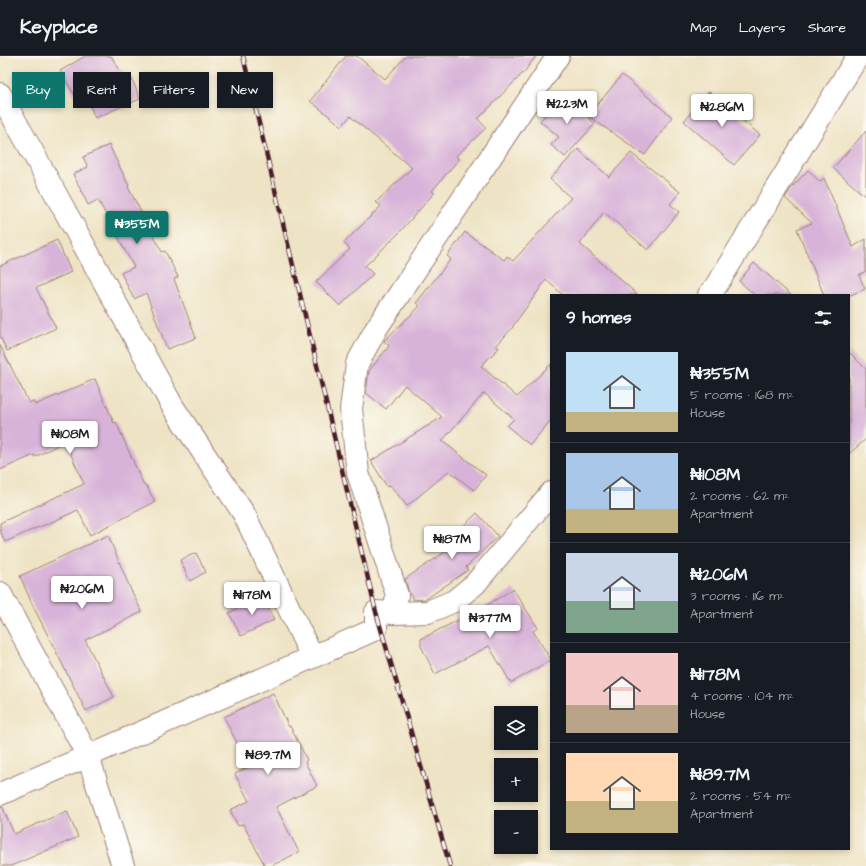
<!DOCTYPE html>
<meta charset="utf-8">
<style>
:root{--surface:#171b24;--page:#20242c;--text:#f1f3f6;--muted:#9ea1a6;--line:#363941;--accent:#0f766e}
body{margin:0;font-family:"Architects Daughter",sans-serif;background:var(--page);color:var(--text);height:100vh;display:flex;flex-direction:column;font-size:15px;white-space:nowrap}
*{box-sizing:border-box;margin:0}
p{font-size:13px;color:var(--muted)}
.icon{flex:none;width:22px;height:22px;fill:none;stroke:currentColor;stroke-width:2;stroke-linecap:round;stroke-linejoin:round}
.map{position:relative;flex:1;overflow:hidden}
.details{position:absolute;left:550px;top:238px;width:300px;height:556px;display:flex;flex-direction:column;background:var(--surface);border-radius:0px;box-shadow:0 2px 6px #0003}
.details>*{flex:none}
.hud{position:absolute;left:12px;top:16px;width:380px;height:36px;display:flex;gap:8px}
.controls{position:absolute;left:494px;top:650px;display:grid;gap:8px}
.controls a{display:grid;place-items:center;width:44px;height:44px;border-radius:0px;background:var(--surface);box-shadow:0 2px 6px #0003;font-size:20px}
.price{position:absolute;translate:-50% -34px;padding:0 9px;border-radius:4px;background:#fff;color:#222;font-size:13px;line-height:26px;filter:drop-shadow(0 1px 2px #0008)}
.price::after{content:'';position:absolute;left:50%;top:24px;width:12px;height:9px;margin-left:-6px;background:inherit;clip-path:polygon(0 0,100% 0,50% 100%)}
.price.on{background:var(--accent);color:#fff}
ul{padding:0;list-style:none}
li{display:flex;align-items:center;gap:12px;height:100px;padding:0 16px}
li+li{border-top:1px solid var(--line)}
li span{display:grid;place-items:center;flex:none;width:112px;height:80px;border-radius:0px;color:#555}
li>.icon{margin-inline-start:auto}
span .icon{width:48px;height:48px;fill:#fffc;stroke-width:1}
li b{font-size:17px}
h2{display:flex;justify-content:space-between;align-items:center;height:48px;padding:0 16px;font-size:17px}
.tag{padding:0 14px;border-radius:0px;background:var(--surface);box-shadow:0 2px 6px #0003;font-size:14px;line-height:36px}
.tag.on{background:var(--accent);color:#fff}
header{display:flex;align-items:center;gap:24px;box-sizing:border-box;height:56px;padding:0 20px;background:var(--surface);border-bottom:1px solid var(--line)}
header strong{font-size:19px}
nav{display:flex;gap:22px;margin-inline-start:auto;font-size:14px}
.map>svg:first-child{display:block}
</style>
<header>
<strong>Keyplace</strong>
<nav><a>Map</a><a>Layers</a><a>Share</a></nav>
</header>
<div class="map">
<svg width="866" height="810" viewBox="0 0 866 810">
<rect width="100%" height="100%" fill="#fbf7ec"/>
<filter id="ink" filterUnits="userSpaceOnUse"><feTurbulence type="fractalNoise" baseFrequency=".025" numOctaves="2"/><feDisplacementMap in="SourceGraphic" scale="8" xChannelSelector="R" yChannelSelector="G"/><feConvolveMatrix kernelMatrix="1 2 1 2 8 2 1 2 1" color-interpolation-filters="sRGB"/></filter>
<filter id="wash" filterUnits="userSpaceOnUse"><feTurbulence type="fractalNoise" baseFrequency=".012" numOctaves="4" result="noise"/><feDisplacementMap in="SourceGraphic" scale="16" xChannelSelector="R" yChannelSelector="G"/><feGaussianBlur stdDeviation="0.9" result="paint"/><feColorMatrix in="noise" values="0 0 0 0 0 0 0 0 0 0 0 0 0 0 0 0 0 1.4 0 .05"/><feComposite in="paint" operator="in"/></filter>
<g filter="url(#wash)">
<rect width="100%" height="100%" fill="#eee3c4"/>
<g id="blocks">
<g fill="#d8b3d9">
<path d="M 85,0 L 111,0 L 127,25 L 132,23 L 140,43 L 95,62 L 84,36 L 76,41 L 60,15 Z"/>
<path d="M 346,0 L 357,0 L 385,23 L 406,0 L 536,0 L 525,15 L 478,63 L 486,72 L 456,100 L 459,103 L 432,135 L 434,137 L 399,177 L 365,210 L 373,218 L 340,250 L 316,226 L 350,193 L 344,187 L 381,150 L 376,146 L 412,112 L 350,60 L 342,70 L 310,45 Z"/>
<path d="M 622,19 L 672,61 L 645,99 L 588,60 Z"/>
<path d="M 709,36 L 760,79 L 734,109 L 684,65 Z"/>
<path d="M 563,40 L 595,68 L 565,101 L 551,89 L 559,81 L 540,65 Z"/>
<path d="M 866,75 L 866,141 L 833,112 Z"/>
<path d="M 109,89 L 129,130 L 128,131 L 162,196 L 165,195 L 178,221 L 174,223 L 196,282 L 167,293 L 146,237 L 134,243 L 121,217 L 134,211 L 98,144 L 88,149 L 73,118 L 88,111 L 83,101 Z"/>
<path d="M 578,93 L 609,121 L 631,97 L 680,136 L 670,148 L 679,156 L 648,194 L 604,156 L 580,188 L 638,239 L 563,239 L 546,224 L 513,270 L 513,271 L 496,290 L 499,292 L 481,310 L 517,341 L 551,308 L 551,364 L 530,389 L 507,370 L 514,363 L 484,337 L 442,385 L 486,419 L 474,434 L 449,415 L 407,450 L 390,429 L 387,431 L 371,405 L 442,361 L 405,329 L 386,353 L 366,337 L 369,315 L 389,290 L 384,285 L 420,250 L 416,247 L 451,203 L 447,200 L 465,176 L 504,204 L 507,200 L 513,205 L 571,142 L 550,123 Z"/>
<path d="M 808,114 L 820,126 L 824,122 L 853,191 L 866,183 L 866,215 L 859,219 L 865,233 L 850,239 L 824,239 L 797,173 L 812,167 L 785,142 L 792,131 Z"/>
<path d="M 57,184 L 71,216 L 36,232 L 56,272 L 7,295 L 0,280 L 0,210 Z"/>
<path d="M 754,207 L 791,239 L 755,239 L 739,225 Z"/>
<path d="M 0,289 L 29,347 L 33,345 L 35,349 L 95,323 L 114,367 L 116,366 L 144,430 L 146,429 L 155,446 L 90,479 L 78,454 L 52,466 L 34,473 L 5,486 L 0,474 L 0,467 L 84,428 L 65,385 L 35,401 L 34,399 L 0,414 Z"/>
<path d="M 849,296 L 866,313 L 866,383 L 849,398 Z"/>
<path d="M 477,457 L 498,480 L 466,511 L 468,514 L 426,543 L 414,544 L 409,537 L 405,523 L 454,490 L 449,484 Z"/>
<path d="M 108,479 L 130,532 L 142,556 L 85,584 L 114,641 L 86,655 L 33,550 L 20,520 Z"/>
<path d="M 196,497 L 206,516 L 190,525 L 180,504 Z"/>
<path d="M 513,533 L 538,572 L 533,575 L 551,604 L 511,627 L 489,590 L 435,618 L 421,590 L 421,583 L 484,551 Z"/>
<path d="M 262,540 L 274,564 L 241,580 L 229,557 Z"/>
<path d="M 273,637 L 289,671 L 290,670 L 307,704 L 305,706 L 317,730 L 276,751 L 299,796 L 271,810 L 265,810 L 243,768 L 238,770 L 230,754 L 249,745 L 235,718 L 249,711 L 224,661 Z"/>
<path d="M 0,750 L 2,750 L 14,778 L 67,755 L 78,781 L 11,810 L 0,810 Z"/>
</g>
</g>
</g>
<g filter="url(#ink)">
<use href="#blocks" fill-opacity="0" stroke="#9c8178" stroke-width="1"/>
<g fill="none" stroke-linecap="round" stroke-linejoin="round">
<g stroke="#9c8178" stroke-width="24">
<g id="minor">
<path d="M 0,38 L 32,95 L 173,351 L 244,458 L 312,601"/>
<path d="M 709,239 L 714,233 L 858,0"/>
<path d="M 0,537 L 88,700 L 123,810"/>
<path d="M 394,557 L 428,556 L 454,545 L 475,528 L 551,437"/>
<path d="M 0,738 L 88,700 L 376,573 L 376,556 L 394,557 L 397,539 L 358,417 L 351,353 L 357,308 L 376,273 L 558,0"/>
</g>
</g>
<use href="#minor" stroke="#fff" stroke-width="22"/>
<g stroke="#4a1f2b" stroke-width="4.5">
<path id="rail" d="M 243,0 L 376,556 L 450,810"/>
</g>
<use href="#rail" stroke="#fbf7ec" stroke-width="3" stroke-dasharray="9" stroke-linecap="butt"/>
</g>
</g>
</svg>
<div class="controls">
<a><svg class="icon" aria-label="layers" viewBox="0 0 24 24"><path d="M12 4l9 5-9 5-9-5zM3 14l9 5 9-5"/></svg></a>
<a>+</a>
<a>−</a>
</div>
<b class="price" style="left:567px;top:69px">₦223M</b>
<b class="price" style="left:722px;top:72px">₦286M</b>
<b class="price on" style="left:137px;top:189px">₦355M</b>
<b class="price" style="left:70px;top:399px">₦108M</b>
<b class="price" style="left:452px;top:504px">₦187M</b>
<b class="price" style="left:82px;top:554px">₦206M</b>
<b class="price" style="left:252px;top:560px">₦178M</b>
<b class="price" style="left:490px;top:583px">₦377M</b>
<b class="price" style="left:268px;top:720px">₦89.7M</b>
<div class="hud">
<a class="tag on">Buy</a>
<a class="tag">Rent</a>
<a class="tag">Filters</a>
<a class="tag">New</a>
</div>
<section class="details">
<h2>9 homes<svg class="icon" aria-label="filters" viewBox="0 0 24 24"><path d="M4 7h16M4 17h16"/><circle cx="9" cy="7" r="2"/><circle cx="15" cy="17" r="2"/></svg></h2>
<ul>
<li><span style="background:linear-gradient(#bfe0f5 75%,#c2b280 0)"><svg class="icon" aria-label="home" viewBox="0 0 24 24"><path d="M3 11l9-7 9 7M6 9v11h12V9"/></svg></span><div><b>₦355M</b><p>5 rooms · 168 m²</p><p>House</p></div></li>
<li><span style="background:linear-gradient(#a9c7e8 70%,#c2b280 0)"><svg class="icon" aria-label="home" viewBox="0 0 24 24"><path d="M3 11l9-7 9 7M6 9v11h12V9"/></svg></span><div><b>₦108M</b><p>2 rooms · 62 m²</p><p>Apartment</p></div></li>
<li><span style="background:linear-gradient(#c9d6e8 60%,#7fa58c 0)"><svg class="icon" aria-label="home" viewBox="0 0 24 24"><path d="M3 11l9-7 9 7M6 9v11h12V9"/></svg></span><div><b>₦206M</b><p>3 rooms · 116 m²</p><p>Apartment</p></div></li>
<li><span style="background:linear-gradient(#f6c9c9 65%,#b9a48a 0)"><svg class="icon" aria-label="home" viewBox="0 0 24 24"><path d="M3 11l9-7 9 7M6 9v11h12V9"/></svg></span><div><b>₦178M</b><p>4 rooms · 104 m²</p><p>House</p></div></li>
<li><span style="background:linear-gradient(#ffd9b3 60%,#c2b280 0)"><svg class="icon" aria-label="home" viewBox="0 0 24 24"><path d="M3 11l9-7 9 7M6 9v11h12V9"/></svg></span><div><b>₦89.7M</b><p>2 rooms · 54 m²</p><p>Apartment</p></div></li>
</ul>
</section>
</div>
